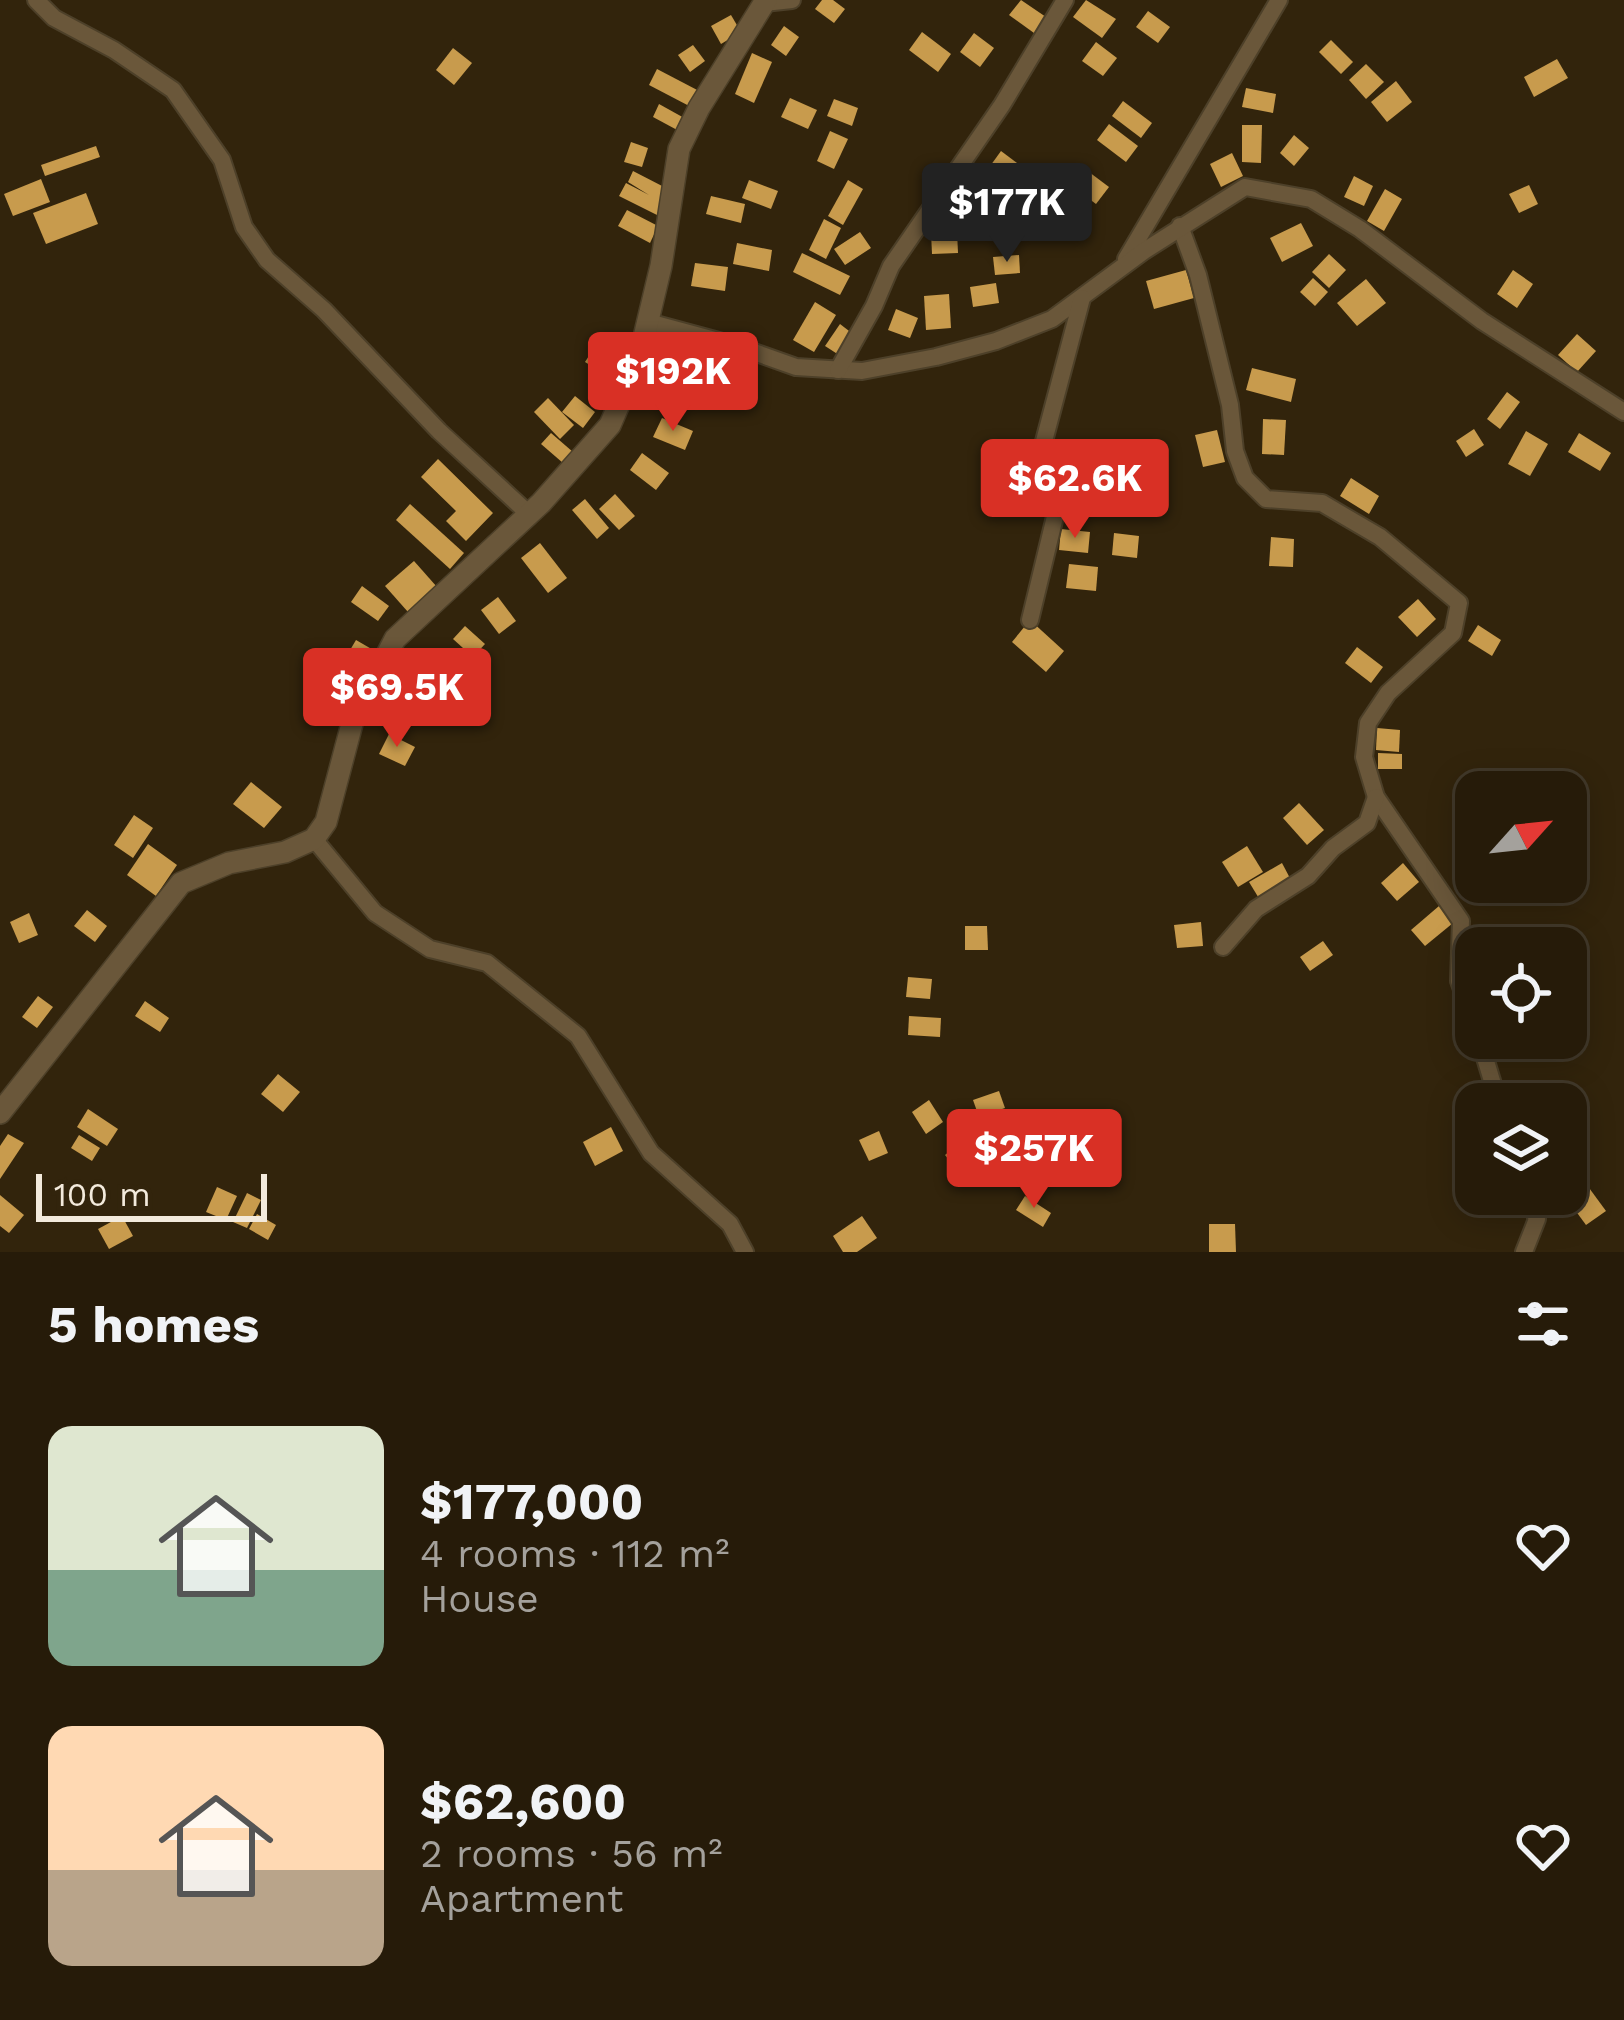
<!DOCTYPE html>
<meta charset="utf-8">
<style>
:root{--surface:#261b09;--page:#322817;--text:#f1f3f6;--muted:#a4a19c;--line:#42392a;--accent:#d93025}
body{margin:0;font-family:"Work Sans",sans-serif;background:var(--page);color:var(--text);height:100vh;display:flex;flex-direction:column;font-size:45px;white-space:nowrap}
*{box-sizing:border-box;margin:0}
p{font-size:39px;color:var(--muted)}
.icon{flex:none;width:66px;height:66px;fill:none;stroke:currentColor;stroke-width:2;stroke-linecap:round;stroke-linejoin:round}
.map{position:relative;height:1252px;overflow:hidden}
.panel{display:flex;flex-direction:column;background:var(--surface);flex:1}
.panel>*{flex:none}
.needle{width:78px;rotate:63deg}
.tools{position:absolute;left:1455px;top:771px;display:grid;gap:24px}
.tools a{display:grid;place-items:center;width:132px;height:132px;border-radius:24px;background:var(--surface);box-shadow:0 6px 30px #0003,0 0 0 3px var(--line);font-size:60px}
.scale{position:absolute;left:36px;bottom:30px;width:231px;box-sizing:border-box;padding-left:12px;border:6px solid #f3eadc;border-top:0;font-size:33px;line-height:42px;white-space:nowrap;color:#f3eadc;-webkit-text-stroke:9px #32240c;paint-order:stroke}
.price{position:absolute;translate:-50% -102px;padding:0 27px;border-radius:12px;background:var(--accent);color:#fff;font-size:39px;line-height:78px;filter:drop-shadow(0 3px 6px #0008)}
.price::after{content:'';position:absolute;left:50%;top:72px;width:36px;height:27px;margin-left:-18px;background:inherit;clip-path:polygon(0 0,100% 0,50% 100%)}
.price.active{background:#222;color:#fff}
ul{padding:0;list-style:none}
li{display:flex;align-items:center;gap:36px;height:300px;padding:0 48px}
li span{display:grid;place-items:center;flex:none;width:336px;height:240px;border-radius:24px;color:#555}
li>.icon{margin-inline-start:auto}
span .icon{width:144px;height:144px;fill:#fffc;stroke-width:1}
li b{font-size:51px}
h2{display:flex;justify-content:space-between;align-items:center;height:144px;padding:0 48px;font-size:51px}
.map>svg:first-child{display:block}
</style>
<div class="map">
<svg width="1624" height="1252" viewBox="0 0 1624 1252">
<rect width="100%" height="100%" fill="#32240c"/>
<g fill="#c89b4d">
<path d="M 822,0 L 833,0 L 845,9 L 834,23 L 815,9 Z"/>
<path d="M 1021,0 L 1046,17 L 1034,33 L 1009,15 Z"/>
<path d="M 1086,0 L 1116,19 L 1102,38 L 1073,17 Z"/>
<path d="M 1148,11 L 1170,27 L 1158,43 L 1136,27 Z"/>
<path d="M 731,15 L 741,32 L 721,44 L 711,26 Z"/>
<path d="M 784,26 L 799,37 L 786,56 L 771,45 Z"/>
<path d="M 922,32 L 951,54 L 938,72 L 909,50 Z"/>
<path d="M 974,33 L 994,48 L 980,67 L 960,52 Z"/>
<path d="M 1331,40 L 1353,62 L 1341,74 L 1319,52 Z"/>
<path d="M 1096,42 L 1117,58 L 1103,76 L 1082,61 Z"/>
<path d="M 693,45 L 705,61 L 690,72 L 678,55 Z"/>
<path d="M 453,48 L 472,63 L 454,85 L 436,70 Z"/>
<path d="M 752,53 L 772,62 L 754,103 L 735,94 Z"/>
<path d="M 1557,59 L 1568,78 L 1534,97 L 1524,77 Z"/>
<path d="M 1366,64 L 1384,82 L 1366,99 L 1349,80 Z"/>
<path d="M 657,69 L 701,92 L 693,108 L 649,85 Z"/>
<path d="M 1396,81 L 1412,102 L 1387,122 L 1371,102 Z"/>
<path d="M 1246,88 L 1276,94 L 1273,113 L 1242,107 Z"/>
<path d="M 790,98 L 817,110 L 808,129 L 781,117 Z"/>
<path d="M 834,99 L 858,108 L 852,126 L 827,116 Z"/>
<path d="M 1123,101 L 1152,123 L 1141,138 L 1112,116 Z"/>
<path d="M 659,104 L 686,119 L 679,131 L 653,117 Z"/>
<path d="M 1109,124 L 1138,146 L 1126,162 L 1097,140 Z"/>
<path d="M 1242,125 L 1262,125 L 1261,163 L 1242,162 Z"/>
<path d="M 830,131 L 848,139 L 834,169 L 817,161 Z"/>
<path d="M 1294,135 L 1309,148 L 1294,166 L 1280,153 Z"/>
<path d="M 631,142 L 648,148 L 642,167 L 624,162 Z"/>
<path d="M 96,146 L 100,157 L 45,176 L 41,165 Z"/>
<path d="M 1001,151 L 1037,178 L 1024,196 L 988,169 Z"/>
<path d="M 1232,153 L 1243,176 L 1221,187 L 1210,164 Z"/>
<path d="M 1081,166 L 1109,187 L 1096,204 L 1069,184 Z"/>
<path d="M 633,171 L 666,188 L 657,215 L 619,196 L 626,183 L 649,195 L 628,182 Z"/>
<path d="M 1354,176 L 1373,186 L 1364,206 L 1344,197 Z"/>
<path d="M 991,178 L 1011,193 L 1001,207 L 981,192 Z"/>
<path d="M 41,179 L 50,202 L 13,216 L 4,194 Z"/>
<path d="M 749,180 L 778,191 L 771,209 L 742,198 Z"/>
<path d="M 848,180 L 863,189 L 843,225 L 828,216 Z"/>
<path d="M 1529,185 L 1538,204 L 1519,213 L 1509,194 Z"/>
<path d="M 1385,189 L 1402,199 L 1384,231 L 1367,221 Z"/>
<path d="M 86,193 L 98,224 L 46,244 L 33,213 Z"/>
<path d="M 953,195 L 970,208 L 958,225 L 940,211 Z"/>
<path d="M 711,196 L 745,204 L 741,223 L 706,214 Z"/>
<path d="M 627,210 L 658,226 L 650,243 L 618,226 Z"/>
<path d="M 824,219 L 841,228 L 826,259 L 809,250 Z"/>
<path d="M 1301,223 L 1313,246 L 1282,262 L 1270,238 Z"/>
<path d="M 957,231 L 958,253 L 932,254 L 931,232 Z"/>
<path d="M 860,232 L 871,248 L 845,265 L 834,249 Z"/>
<path d="M 737,243 L 772,250 L 769,271 L 733,264 Z"/>
<path d="M 802,253 L 850,276 L 840,295 L 793,272 Z"/>
<path d="M 1329,254 L 1346,270 L 1329,288 L 1312,272 Z"/>
<path d="M 1019,255 L 1020,273 L 995,275 L 993,257 Z"/>
<path d="M 695,263 L 728,267 L 725,291 L 691,286 Z"/>
<path d="M 1186,270 L 1194,298 L 1154,309 L 1146,281 Z"/>
<path d="M 1513,270 L 1533,284 L 1517,308 L 1497,294 Z"/>
<path d="M 1313,278 L 1328,292 L 1315,306 L 1300,292 Z"/>
<path d="M 1366,279 L 1386,303 L 1357,326 L 1337,303 Z"/>
<path d="M 996,283 L 999,303 L 973,307 L 970,287 Z"/>
<path d="M 949,294 L 951,328 L 926,330 L 924,296 Z"/>
<path d="M 815,302 L 836,315 L 814,352 L 793,340 Z"/>
<path d="M 896,309 L 918,318 L 910,338 L 888,330 Z"/>
<path d="M 840,324 L 853,334 L 839,355 L 825,346 Z"/>
<path d="M 1577,334 L 1596,351 L 1577,372 L 1558,355 Z"/>
<path d="M 596,345 L 622,361 L 611,378 L 585,362 Z"/>
<path d="M 1252,368 L 1296,379 L 1291,402 L 1246,390 Z"/>
<path d="M 1507,392 L 1520,402 L 1500,429 L 1487,419 Z"/>
<path d="M 575,396 L 595,412 L 583,428 L 562,412 Z"/>
<path d="M 548,398 L 574,425 L 560,439 L 534,412 Z"/>
<path d="M 662,418 L 693,431 L 685,450 L 653,437 Z"/>
<path d="M 1263,419 L 1286,420 L 1284,455 L 1262,454 Z"/>
<path d="M 1474,429 L 1484,445 L 1466,457 L 1456,441 Z"/>
<path d="M 1217,430 L 1225,462 L 1203,467 L 1195,435 Z"/>
<path d="M 1526,431 L 1548,444 L 1530,476 L 1508,464 Z"/>
<path d="M 551,433 L 573,452 L 563,463 L 541,444 Z"/>
<path d="M 1579,433 L 1611,453 L 1600,471 L 1568,452 Z"/>
<path d="M 642,453 L 669,473 L 656,490 L 630,470 Z"/>
<path d="M 1101,454 L 1129,462 L 1124,482 L 1096,474 Z"/>
<path d="M 438,459 L 493,513 L 466,541 L 446,521 L 456,511 L 421,477 Z"/>
<path d="M 1351,478 L 1379,496 L 1369,514 L 1340,496 Z"/>
<path d="M 1083,480 L 1104,482 L 1102,504 L 1081,502 Z"/>
<path d="M 1110,486 L 1131,488 L 1128,517 L 1107,514 Z"/>
<path d="M 615,494 L 635,516 L 619,530 L 599,509 Z"/>
<path d="M 585,499 L 609,528 L 597,539 L 572,510 Z"/>
<path d="M 410,504 L 464,553 L 450,569 L 396,520 Z"/>
<path d="M 1061,529 L 1090,532 L 1088,553 L 1059,550 Z"/>
<path d="M 1114,533 L 1139,536 L 1137,558 L 1112,555 Z"/>
<path d="M 1271,537 L 1294,539 L 1293,567 L 1269,566 Z"/>
<path d="M 540,543 L 567,578 L 548,593 L 521,558 Z"/>
<path d="M 414,561 L 437,587 L 408,612 L 385,586 Z"/>
<path d="M 1069,564 L 1098,567 L 1096,591 L 1066,588 Z"/>
<path d="M 362,586 L 389,606 L 378,621 L 351,602 Z"/>
<path d="M 498,597 L 516,621 L 499,634 L 481,610 Z"/>
<path d="M 1418,599 L 1436,619 L 1417,637 L 1398,617 Z"/>
<path d="M 1030,620 L 1064,651 L 1046,672 L 1012,642 Z"/>
<path d="M 1478,625 L 1501,640 L 1492,656 L 1468,641 Z"/>
<path d="M 465,626 L 485,644 L 473,657 L 453,639 Z"/>
<path d="M 356,640 L 375,651 L 357,683 L 337,672 Z"/>
<path d="M 1357,647 L 1383,667 L 1371,683 L 1345,663 Z"/>
<path d="M 1377,728 L 1400,730 L 1399,752 L 1376,750 Z"/>
<path d="M 389,734 L 415,747 L 405,766 L 379,754 Z"/>
<path d="M 1378,753 L 1402,754 L 1402,769 L 1378,769 Z"/>
<path d="M 251,782 L 282,807 L 264,828 L 233,804 Z"/>
<path d="M 1299,803 L 1324,830 L 1307,845 L 1283,818 Z"/>
<path d="M 134,815 L 153,828 L 133,858 L 114,845 Z"/>
<path d="M 148,844 L 177,865 L 156,896 L 127,875 Z"/>
<path d="M 1247,846 L 1263,872 L 1238,887 L 1222,862 Z"/>
<path d="M 1282,863 L 1292,882 L 1260,900 L 1249,882 Z"/>
<path d="M 1403,863 L 1419,882 L 1397,901 L 1381,883 Z"/>
<path d="M 1439,906 L 1453,923 L 1425,946 L 1411,930 Z"/>
<path d="M 87,910 L 107,926 L 95,942 L 74,926 Z"/>
<path d="M 29,913 L 38,935 L 19,943 L 10,922 Z"/>
<path d="M 1201,922 L 1203,946 L 1177,948 L 1174,925 Z"/>
<path d="M 965,926 L 987,926 L 988,950 L 965,950 Z"/>
<path d="M 1323,941 L 1333,955 L 1310,971 L 1300,957 Z"/>
<path d="M 908,977 L 932,979 L 930,999 L 906,997 Z"/>
<path d="M 38,996 L 53,1007 L 37,1028 L 22,1017 Z"/>
<path d="M 145,1001 L 169,1018 L 160,1032 L 135,1016 Z"/>
<path d="M 909,1016 L 941,1018 L 940,1037 L 908,1035 Z"/>
<path d="M 278,1074 L 300,1092 L 283,1112 L 261,1094 Z"/>
<path d="M 999,1091 L 1005,1108 L 979,1117 L 973,1100 Z"/>
<path d="M 929,1100 L 943,1122 L 926,1134 L 912,1112 Z"/>
<path d="M 88,1109 L 118,1129 L 107,1146 L 77,1127 Z"/>
<path d="M 611,1127 L 623,1151 L 595,1166 L 583,1142 Z"/>
<path d="M 879,1131 L 888,1153 L 869,1161 L 859,1140 Z"/>
<path d="M 8,1134 L 24,1143 L 0,1179 L 0,1146 Z"/>
<path d="M 79,1135 L 100,1148 L 92,1161 L 71,1148 Z"/>
<path d="M 1045,1136 L 1058,1153 L 1031,1174 L 1019,1156 Z"/>
<path d="M 960,1143 L 981,1169 L 966,1181 L 945,1155 Z"/>
<path d="M 1584,1181 L 1606,1211 L 1586,1225 L 1564,1195 Z"/>
<path d="M 217,1187 L 237,1196 L 226,1220 L 206,1212 Z"/>
<path d="M 247,1193 L 261,1200 L 247,1228 L 233,1222 Z"/>
<path d="M 0,1195 L 24,1215 L 9,1233 L 0,1226 Z"/>
<path d="M 1025,1196 L 1051,1213 L 1043,1227 L 1016,1210 Z"/>
<path d="M 257,1214 L 276,1225 L 268,1240 L 249,1229 Z"/>
<path d="M 122,1216 L 133,1236 L 109,1249 L 98,1229 Z"/>
<path d="M 862,1216 L 877,1238 L 857,1252 L 843,1252 L 833,1236 Z"/>
<path d="M 1209,1224 L 1235,1224 L 1236,1252 L 1209,1252 Z"/>
</g>
<g fill="none" stroke-linecap="round" stroke-linejoin="round">
<g stroke="#4d4029" stroke-width="20">
<g id="minor">
<path d="M 36,0 L 54,18 L 114,50 L 173,90 L 222,160 L 244,227 L 267,260 L 324,310 L 439,431 L 529,514"/>
<path d="M 764,3 L 792,0"/>
<path d="M 1180,226 L 1198,275 L 1230,405 L 1235,451 L 1245,478 L 1266,499 L 1322,503 L 1380,537 L 1459,603 L 1453,633 L 1388,693 L 1368,723 L 1364,757 L 1376,797 L 1461,921 L 1459,981 L 1476,1029"/>
<path d="M 1126,259 L 1279,0"/>
<path d="M 648,322 L 737,346 L 796,367 L 862,371 L 936,357 L 996,341 L 1052,319 L 1144,251 L 1245,187 L 1311,199 L 1360,229 L 1482,321 L 1624,412"/>
<path d="M 838,370 L 874,306 L 891,266 L 1002,105 L 1065,0"/>
<path d="M 1030,620 L 1059,500 L 1053,482 L 1035,475 L 1082,298"/>
<path d="M 314,839 L 375,913 L 430,949 L 487,963 L 578,1036 L 651,1153 L 730,1224 L 745,1252"/>
<path d="M 1223,947 L 1256,909 L 1308,876 L 1333,848 L 1367,823 L 1376,797"/>
<path d="M 1479,1038 L 1499,1104"/>
<path d="M 1524,1252 L 1537,1219 L 1527,1194"/>
</g>
</g>
<g stroke="#4d4029" stroke-width="24">
<path id="tertiary" d="M 0,1113 L 181,883 L 229,863 L 285,852 L 314,839 L 326,822 L 353,720 L 395,639 L 541,503 L 610,425 L 639,358 L 661,266 L 679,149 L 699,108 L 766,0"/>
</g>
<use href="#minor" stroke="#6a573a" stroke-width="16"/>
<use href="#tertiary" stroke="#6a573a" stroke-width="21"/>
</g>
</svg>
<div class="tools">
<a><svg class="needle" viewBox="-14 -14 28 28"><path d="M0-13l5 13h-10z" fill="#e53935"/><path d="M0 13l5-13h-10z" fill="#a4a19c"/></svg></a>
<a><svg class="icon" aria-label="locate" viewBox="0 0 24 24"><circle cx="12" cy="12" r="6"/><path d="M12 2v4M12 18v4M2 12h4M18 12h4"/></svg></a>
<a><svg class="icon" aria-label="layers" viewBox="0 0 24 24"><path d="M12 4l9 5-9 5-9-5zM3 14l9 5 9-5"/></svg></a>
</div>
<div class="scale">100 m</div>
<b class="price active" style="left:1007px;top:265px">$177K</b>
<b class="price" style="left:673px;top:434px">$192K</b>
<b class="price" style="left:1075px;top:541px">$62.6K</b>
<b class="price" style="left:397px;top:750px">$69.5K</b>
<b class="price" style="left:1034px;top:1211px">$257K</b>
</div>
<section class="panel">
<h2>5 homes<svg class="icon" aria-label="filters" viewBox="0 0 24 24"><path d="M4 7h16M4 17h16"/><circle cx="9" cy="7" r="2"/><circle cx="15" cy="17" r="2"/></svg></h2>
<ul>
<li><span style="background:linear-gradient(#dfe7d0 60%,#7fa58c 0)"><svg class="icon" aria-label="home" viewBox="0 0 24 24"><path d="M3 11l9-7 9 7M6 9v11h12V9"/></svg></span><div><b>$177,000</b><p>4 rooms · 112 m²</p><p>House</p></div><svg class="icon" aria-label="heart" viewBox="0 0 24 24"><path d="M12 20l-8-8c-3-5 5-10 8-4 3-6 11-1 8 4z"/></svg></li>
<li><span style="background:linear-gradient(#ffd9b3 60%,#b9a48a 0)"><svg class="icon" aria-label="home" viewBox="0 0 24 24"><path d="M3 11l9-7 9 7M6 9v11h12V9"/></svg></span><div><b>$62,600</b><p>2 rooms · 56 m²</p><p>Apartment</p></div><svg class="icon" aria-label="heart" viewBox="0 0 24 24"><path d="M12 20l-8-8c-3-5 5-10 8-4 3-6 11-1 8 4z"/></svg></li>
</ul>
</section>
